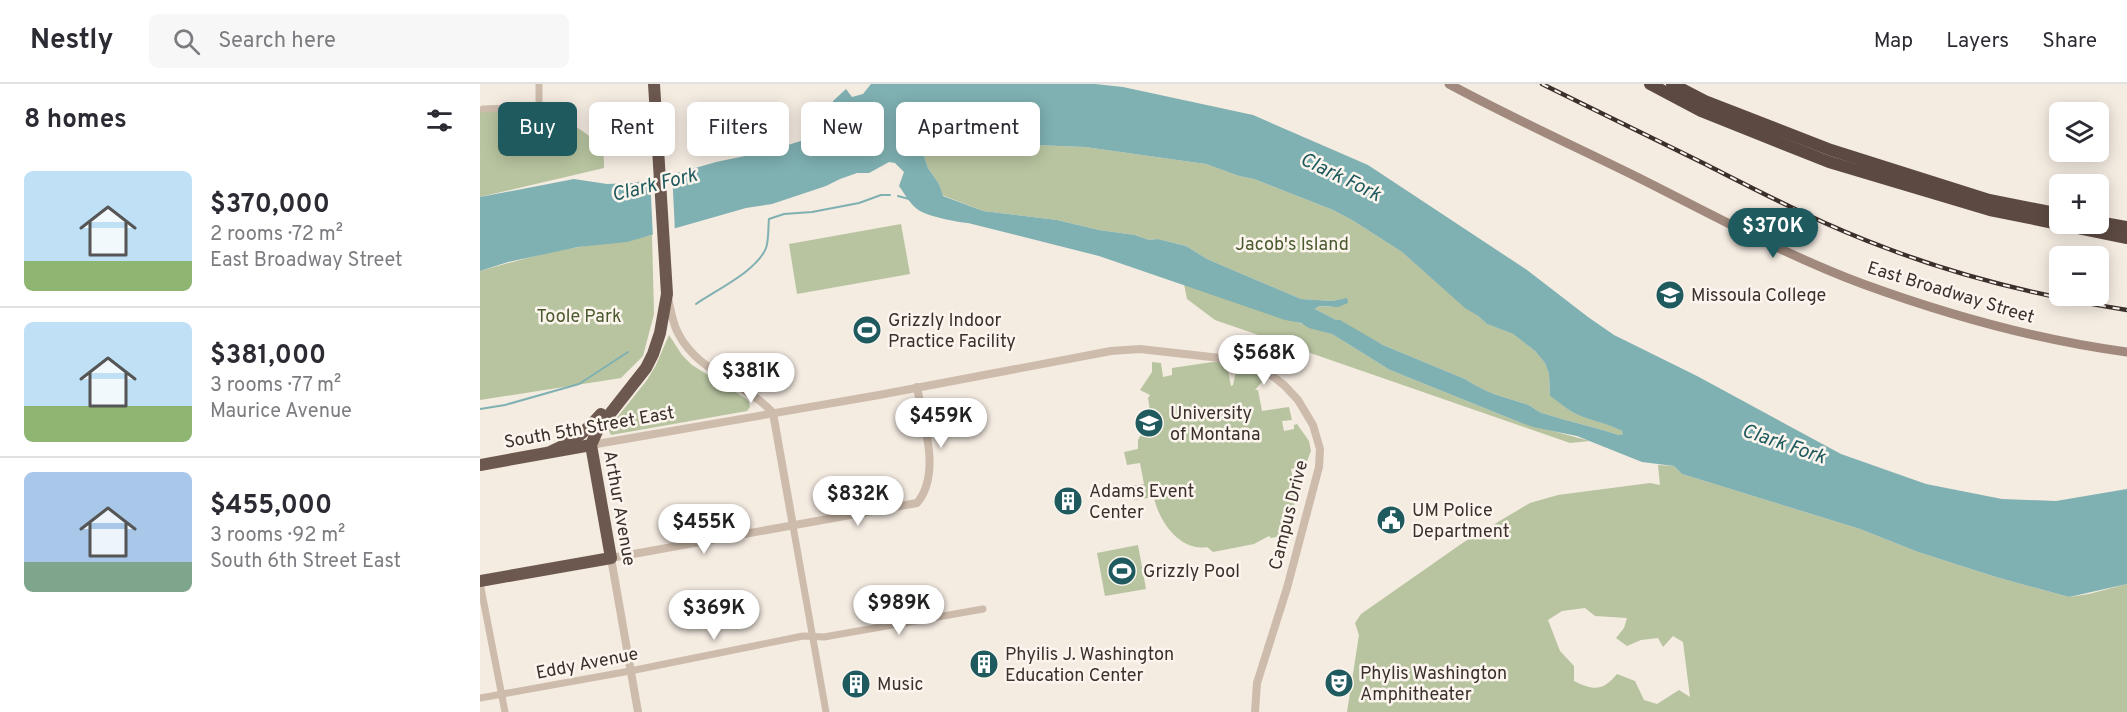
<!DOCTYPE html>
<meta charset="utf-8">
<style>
:root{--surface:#fff;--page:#f7f7f7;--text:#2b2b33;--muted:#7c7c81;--line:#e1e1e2;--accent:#1f5a5e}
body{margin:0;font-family:Overpass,sans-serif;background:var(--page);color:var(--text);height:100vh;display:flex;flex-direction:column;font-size:22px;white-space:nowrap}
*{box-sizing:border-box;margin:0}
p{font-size:20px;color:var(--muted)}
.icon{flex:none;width:33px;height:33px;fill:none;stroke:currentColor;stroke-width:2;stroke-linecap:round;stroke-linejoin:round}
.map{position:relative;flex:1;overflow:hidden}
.drawer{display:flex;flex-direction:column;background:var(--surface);width:480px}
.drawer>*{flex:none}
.guide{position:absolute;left:18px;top:18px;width:570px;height:54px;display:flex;gap:12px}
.fabs{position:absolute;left:1569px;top:18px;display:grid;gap:12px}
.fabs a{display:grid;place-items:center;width:60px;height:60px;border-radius:9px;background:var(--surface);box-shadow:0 3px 15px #0003;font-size:30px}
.price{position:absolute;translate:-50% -51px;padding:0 14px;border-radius:21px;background:#fff;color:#222;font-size:20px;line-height:39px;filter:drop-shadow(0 2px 3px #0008)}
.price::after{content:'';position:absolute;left:50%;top:36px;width:18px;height:14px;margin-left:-9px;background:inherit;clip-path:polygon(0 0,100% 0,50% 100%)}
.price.on{background:var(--accent);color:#fff}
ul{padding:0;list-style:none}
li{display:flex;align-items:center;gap:18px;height:150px;padding:0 24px}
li+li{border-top:2px solid var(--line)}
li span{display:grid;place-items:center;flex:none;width:168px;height:120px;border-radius:9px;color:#555}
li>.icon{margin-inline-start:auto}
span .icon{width:72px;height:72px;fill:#fffc;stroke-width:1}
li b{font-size:26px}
h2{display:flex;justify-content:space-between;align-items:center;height:72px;padding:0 24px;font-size:26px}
.tag{padding:0 21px;border-radius:9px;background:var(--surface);box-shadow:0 3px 15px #0003;font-size:21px;line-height:54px}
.tag.on{background:var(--accent);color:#fff}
header{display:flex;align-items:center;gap:36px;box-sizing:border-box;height:84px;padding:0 30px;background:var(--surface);border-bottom:2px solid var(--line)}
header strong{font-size:28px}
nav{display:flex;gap:33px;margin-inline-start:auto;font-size:21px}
.search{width:420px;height:54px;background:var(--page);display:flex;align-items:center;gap:15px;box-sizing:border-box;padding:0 21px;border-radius:9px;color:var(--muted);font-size:22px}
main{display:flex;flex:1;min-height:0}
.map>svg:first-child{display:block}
</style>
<header>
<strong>Nestly</strong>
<div class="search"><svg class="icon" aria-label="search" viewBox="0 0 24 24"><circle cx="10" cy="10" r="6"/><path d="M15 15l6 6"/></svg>Search here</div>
<nav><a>Map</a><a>Layers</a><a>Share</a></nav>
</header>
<main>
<section class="drawer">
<h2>8 homes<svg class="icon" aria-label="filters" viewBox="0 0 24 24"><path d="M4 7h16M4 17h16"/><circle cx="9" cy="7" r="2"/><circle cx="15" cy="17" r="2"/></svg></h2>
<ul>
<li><span style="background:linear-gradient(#bfe0f5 75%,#8fb573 0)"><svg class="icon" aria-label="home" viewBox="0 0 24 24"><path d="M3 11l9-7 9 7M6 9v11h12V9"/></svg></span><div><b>$370,000</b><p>2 rooms · 72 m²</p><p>East Broadway Street</p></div></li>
<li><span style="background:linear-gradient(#bfe0f5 70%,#8fb573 0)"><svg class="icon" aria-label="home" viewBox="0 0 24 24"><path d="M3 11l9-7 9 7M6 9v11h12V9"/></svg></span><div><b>$381,000</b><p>3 rooms · 77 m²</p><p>Maurice Avenue</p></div></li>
<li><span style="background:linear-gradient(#a9c7e8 75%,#7fa58c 0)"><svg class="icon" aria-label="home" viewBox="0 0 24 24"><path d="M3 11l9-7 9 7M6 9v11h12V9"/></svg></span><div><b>$455,000</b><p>3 rooms · 92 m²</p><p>South 6th Street East</p></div></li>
</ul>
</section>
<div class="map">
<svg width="1647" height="628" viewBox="0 0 1647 628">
<rect width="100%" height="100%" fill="#f4ebe1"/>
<g fill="#b8c4a0" fill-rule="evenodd">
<path d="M 59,23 C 77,32 115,49 123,69 C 124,73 124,79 124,84 L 0,113 L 0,26 Z"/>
<path d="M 500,55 L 528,60 L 605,63 L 726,80 L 759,92 L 774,95 L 853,126 L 872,136 L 922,168 L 985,223 L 998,232 L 1007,240 L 1033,250 L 1055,267 L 1065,279 L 1069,290 L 1070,312 C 1077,316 1083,322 1089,326 C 1106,336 1126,338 1142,347 L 1144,350 L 1139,351 C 1114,343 1087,337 1062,329 C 1056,327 1052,322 1046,320 C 1023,313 1006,309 985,295 L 903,261 L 835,225 L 839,222 L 851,223 L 863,215 L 852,217 L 821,215 L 727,175 L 706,162 L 678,155 L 669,156 L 655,151 L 619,146 L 577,136 L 503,127 L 462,111 L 459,100 L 448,84 L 443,69 L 452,61 Z"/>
<path d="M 421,140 L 430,190 L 317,210 L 309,160 Z"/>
<path d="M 172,151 L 174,230 L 163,272 L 141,294 L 0,316 L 0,187 C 32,178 66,168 99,163 C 125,159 147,158 172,151 Z"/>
<path d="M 704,200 L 852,250 L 910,286 L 1039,338 L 1110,357 L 1090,359 L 735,236 L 707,215 Z"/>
<path d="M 189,251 L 202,271 L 212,281 L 265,314 L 269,318 L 270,323 L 267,327 L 131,351 L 128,345 L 167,296 L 176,281 Z"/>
<path d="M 746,276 L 751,302 L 753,301 L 758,277 L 786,293 L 775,306 L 778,306 L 782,327 L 809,323 L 812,336 L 802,337 L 804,347 L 814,345 L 814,341 L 817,340 L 829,357 L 831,367 L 824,385 L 818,383 L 818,384 L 811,385 L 813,395 L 821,393 L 823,407 L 816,409 L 818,413 L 797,453 L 791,454 L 789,452 L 774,460 L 733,468 L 727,463 C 700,468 678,436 674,413 L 654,416 L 651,402 L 664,400 L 660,379 L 647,381 L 644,368 L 658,365 L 658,356 L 671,333 L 668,314 L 670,311 L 660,306 L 672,288 L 672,278 L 681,279 L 683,293 L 692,291 L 692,284 Z"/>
<path d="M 1178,381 L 1194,382 L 1202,390 L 1380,445 L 1438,468 L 1516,493 L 1589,513 L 1609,510 L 1647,500 L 1647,628 L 867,628 L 879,551 L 875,539 L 881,530 L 984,458 L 1050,419 L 1078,411 L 1170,399 L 1180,401 ZM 1105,524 L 1115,532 L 1147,534 L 1144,544 L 1136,554 L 1147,562 L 1161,556 L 1178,554 L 1183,563 L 1193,552 L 1203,558 L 1210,613 L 1199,606 L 1177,620 L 1164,616 L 1155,597 L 1137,590 C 1123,607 1114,607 1094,597 L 1094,582 L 1080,567 L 1068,536 L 1082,527 Z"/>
<path d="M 658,461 L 666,505 L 625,512 L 617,469 Z"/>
</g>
<path fill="#7fb0b2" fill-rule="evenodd" d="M 391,0 L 615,0 L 643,3 L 773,31 L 888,81 L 1047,186 L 1108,233 L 1134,251 L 1217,292 L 1361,370 L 1446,400 L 1522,415 L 1576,417 L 1647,405 L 1647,500 L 1589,513 L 1516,493 L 1438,468 L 1380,445 L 1202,390 L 1194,382 L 1162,378 L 1097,352 L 1053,343 L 1039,338 L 910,286 L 852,250 L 829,244 L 821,239 L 805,236 L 619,172 L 488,139 C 477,138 445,132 437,125 C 430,120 424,109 419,102 L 424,88 L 415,79 L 409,78 L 389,89 L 377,89 L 360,95 L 346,102 L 292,120 L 266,124 L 147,158 L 98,163 L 28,178 L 0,187 L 0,113 L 94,95 L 127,100 L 154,99 L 205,87 L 236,78 L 289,67 L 346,49 L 353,36 L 353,17 L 366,5 L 372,13 L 383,10 ZM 500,55 L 528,60 L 605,63 L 726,80 L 759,92 L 774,95 L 853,126 L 872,136 L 922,168 L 985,224 L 998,232 L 1007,240 L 1033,250 L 1055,267 L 1065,279 L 1069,290 L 1070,312 C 1076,316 1083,322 1089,326 C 1105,336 1125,338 1142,347 L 1143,350 L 1139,351 C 1114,343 1087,337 1062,329 C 1056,327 1052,322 1046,320 C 1023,313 1006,309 985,295 L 903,261 L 860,236 L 856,236 L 835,225 L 839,222 L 858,223 L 868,219 L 867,214 L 852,217 L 821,215 L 727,175 L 706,162 L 678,155 L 669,156 L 655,151 L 619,146 L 577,136 L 503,127 L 463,112 L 459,100 L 448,84 L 443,69 L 452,61 Z"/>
<path fill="#f4ebe1" d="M 192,87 L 195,148 L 173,154 L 170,92 Z"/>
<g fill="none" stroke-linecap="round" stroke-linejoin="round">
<g stroke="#7fb0b2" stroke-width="2">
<path d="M 418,112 L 429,115"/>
<path d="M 216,220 C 236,206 277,187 286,164 C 289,156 288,143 289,135 L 304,130 L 332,128 L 379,119 L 401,111 L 410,111"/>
<path d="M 0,325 L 25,321 L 99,300 L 148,268"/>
</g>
<g stroke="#cdbbac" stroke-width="7">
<path d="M 3,25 L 59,23 L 59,0"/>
<path d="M 313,442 L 346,628"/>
<path d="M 0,499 L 25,628"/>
<path d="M 0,614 L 150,587 L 323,552 L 344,553 L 503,525"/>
</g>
<g stroke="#cdbbac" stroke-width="8">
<path d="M 188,214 C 191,226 192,238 198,249 C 218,289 265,298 293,329 L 313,442"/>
<path d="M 111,361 L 399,311 L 631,267 L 660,265 L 758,276 L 787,288 L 804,301 L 818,316 L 833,341 L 840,365 L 839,383 L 807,504 L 777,599 L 775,628"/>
<path d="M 158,628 L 131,474 L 437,419 C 462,389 443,338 437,303"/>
</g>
<path stroke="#a18a7d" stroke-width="9" d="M 969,0 C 1030,33 1094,62 1157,93 C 1231,130 1305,171 1383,200 C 1468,231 1557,256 1647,268"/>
<g stroke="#6c584f" stroke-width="12">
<path d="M 72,367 C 95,357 105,348 121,330"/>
<path d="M 0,381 L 111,361"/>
<path d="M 0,497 L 131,474 L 111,361 L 118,345 L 166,284 L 173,270 L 180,249 L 187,210 L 174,0"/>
</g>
<g stroke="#5c4a42" stroke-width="12">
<path d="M 1170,0 L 1221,27 L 1349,78 L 1510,126 L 1647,154"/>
<path d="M 1192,0 L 1225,17 L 1351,66 L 1509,116 L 1580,130"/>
<path d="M 1618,138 L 1647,143"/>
</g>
<g stroke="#3b302b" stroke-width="4.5">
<path id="rail" d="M 1062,0 C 1116,27 1171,53 1225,80 C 1284,110 1343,141 1406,164 C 1484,194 1565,213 1647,226"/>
</g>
<use href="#rail" stroke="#fbf5ee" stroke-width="2" stroke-dasharray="7" stroke-linecap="butt"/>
</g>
<defs>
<g id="university-disc" transform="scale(1.5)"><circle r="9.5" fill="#1f5a5e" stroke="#fbf5ee"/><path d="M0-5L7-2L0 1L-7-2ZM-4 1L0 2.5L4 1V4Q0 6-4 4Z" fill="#fff"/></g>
<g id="stadium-disc" transform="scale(1.5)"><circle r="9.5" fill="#1f5a5e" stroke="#fbf5ee"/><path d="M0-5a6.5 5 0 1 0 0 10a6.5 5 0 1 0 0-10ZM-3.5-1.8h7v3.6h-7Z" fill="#fff"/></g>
<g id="building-disc" transform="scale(1.5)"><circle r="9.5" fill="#1f5a5e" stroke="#fbf5ee"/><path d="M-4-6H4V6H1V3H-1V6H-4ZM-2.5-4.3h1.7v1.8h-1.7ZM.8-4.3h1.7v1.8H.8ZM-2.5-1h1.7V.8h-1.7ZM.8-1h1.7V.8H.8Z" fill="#fff"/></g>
<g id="civic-disc" transform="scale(1.5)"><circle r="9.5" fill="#1f5a5e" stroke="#fbf5ee"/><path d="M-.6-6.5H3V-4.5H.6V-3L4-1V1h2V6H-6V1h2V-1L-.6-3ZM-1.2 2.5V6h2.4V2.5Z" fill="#fff"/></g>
<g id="theatre-disc" transform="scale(1.5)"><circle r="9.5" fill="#1f5a5e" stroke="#fbf5ee"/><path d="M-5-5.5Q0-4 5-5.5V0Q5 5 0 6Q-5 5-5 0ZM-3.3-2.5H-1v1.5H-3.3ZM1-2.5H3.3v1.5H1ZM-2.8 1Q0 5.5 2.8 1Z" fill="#fff"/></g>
</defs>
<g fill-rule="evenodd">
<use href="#university-disc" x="1190" y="211"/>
<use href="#stadium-disc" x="387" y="246"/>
<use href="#university-disc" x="669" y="339"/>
<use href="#building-disc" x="588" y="417"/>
<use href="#civic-disc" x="911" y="436"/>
<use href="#stadium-disc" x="642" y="487"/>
<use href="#building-disc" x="504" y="580"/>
<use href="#theatre-disc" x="859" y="599"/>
<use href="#building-disc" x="376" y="600"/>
</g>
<g text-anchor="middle" stroke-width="5" stroke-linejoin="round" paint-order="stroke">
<g font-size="18" fill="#4a5a2e" stroke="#fbf5ee">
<text x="812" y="166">Jacob's Island</text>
<text x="99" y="238">Toole Park</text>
</g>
<g font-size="18" fill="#3b302b" stroke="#fbf5ee">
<text transform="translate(1471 208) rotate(17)" y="6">East Broadway Street</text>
<text transform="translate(109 343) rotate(-10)" y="6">South 5th Street East</text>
<text transform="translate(140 424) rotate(80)" y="6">Arthur Avenue</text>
<text transform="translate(808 431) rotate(-76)" y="6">Campus Drive</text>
<text transform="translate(107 579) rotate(-11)" y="6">Eddy Avenue</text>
</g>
<g font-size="18" fill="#3b302b" stroke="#fbf5ee" text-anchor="start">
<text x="1211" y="217">Missoula College</text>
<text x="408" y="242">Grizzly Indoor<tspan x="408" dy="21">Practice Facility</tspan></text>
<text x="690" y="335">University<tspan x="690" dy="21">of Montana</tspan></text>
<text x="609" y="413">Adams Event<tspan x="609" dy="21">Center</tspan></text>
<text x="932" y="432">UM Police<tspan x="932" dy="21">Department</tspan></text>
<text x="663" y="493">Grizzly Pool</text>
<text x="525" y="576">Phyilis J. Washington<tspan x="525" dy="21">Education Center</tspan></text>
<text x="880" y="595">Phylis Washington<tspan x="880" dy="21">Amphitheater</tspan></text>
<text x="397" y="606">Music</text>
</g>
<g font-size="20" font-style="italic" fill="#1f5a5e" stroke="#fbf5ee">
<text transform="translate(861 92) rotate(26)" y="7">Clark Fork</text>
<text transform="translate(174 100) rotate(-14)" y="7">Clark Fork</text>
<text transform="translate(1304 359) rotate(19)" y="7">Clark Fork</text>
</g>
</g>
</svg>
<div class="fabs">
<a><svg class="icon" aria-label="layers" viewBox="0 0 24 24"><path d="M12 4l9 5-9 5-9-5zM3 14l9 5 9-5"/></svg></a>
<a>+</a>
<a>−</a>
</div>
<b class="price on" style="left:1293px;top:175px">$370K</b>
<b class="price" style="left:784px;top:302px">$568K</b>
<b class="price" style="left:271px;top:320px">$381K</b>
<b class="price" style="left:461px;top:365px">$459K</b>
<b class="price" style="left:378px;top:443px">$832K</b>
<b class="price" style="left:224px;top:471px">$455K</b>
<b class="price" style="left:419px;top:552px">$989K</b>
<b class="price" style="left:234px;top:557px">$369K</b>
<div class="guide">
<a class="tag on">Buy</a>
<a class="tag">Rent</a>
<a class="tag">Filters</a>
<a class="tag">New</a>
<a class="tag">Apartment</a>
</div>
</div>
</main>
